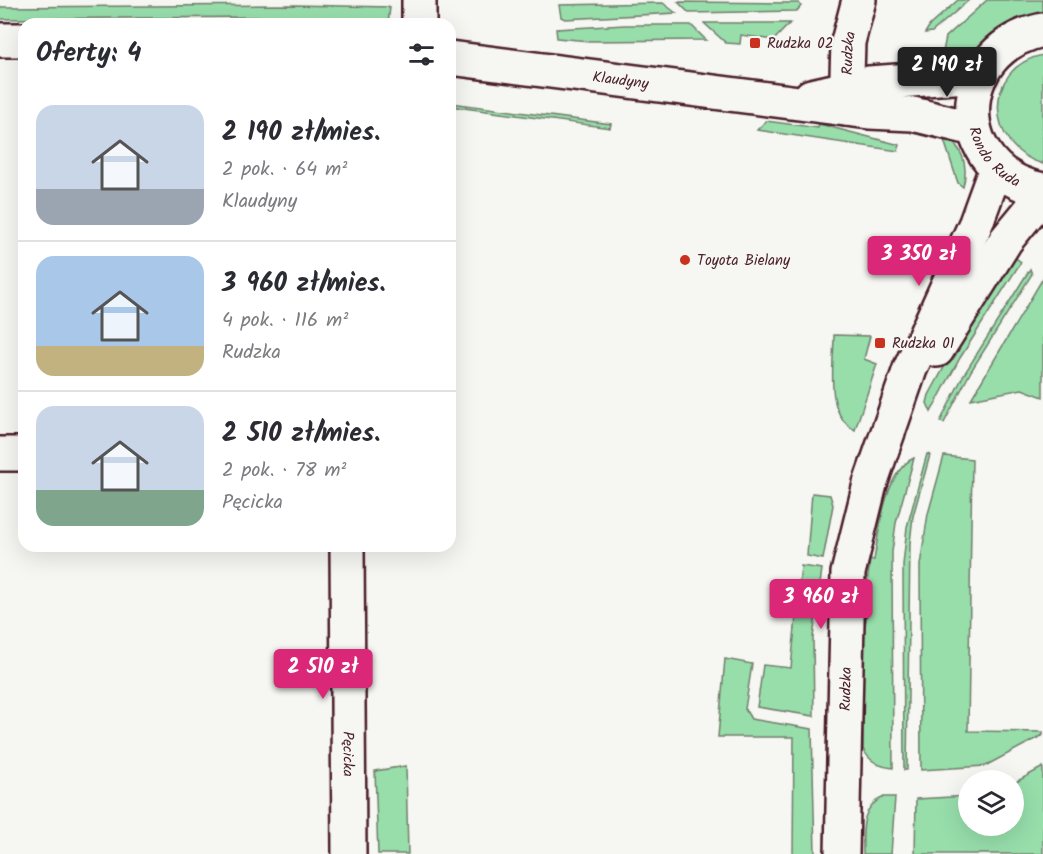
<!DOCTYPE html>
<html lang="pl">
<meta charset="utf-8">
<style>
:root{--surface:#fff;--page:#f2f2f3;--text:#2b2b33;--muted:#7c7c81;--line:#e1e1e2;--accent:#db2777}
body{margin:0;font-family:Kalam,sans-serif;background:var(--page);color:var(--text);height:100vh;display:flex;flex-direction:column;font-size:22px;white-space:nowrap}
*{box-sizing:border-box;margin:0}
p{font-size:20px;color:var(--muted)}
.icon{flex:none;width:33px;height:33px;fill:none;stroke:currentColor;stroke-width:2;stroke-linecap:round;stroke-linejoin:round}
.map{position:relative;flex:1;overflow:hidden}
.details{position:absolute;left:18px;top:18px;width:438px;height:534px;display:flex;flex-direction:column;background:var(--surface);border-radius:18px;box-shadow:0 6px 24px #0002}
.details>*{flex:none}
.buttons{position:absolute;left:958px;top:770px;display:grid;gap:12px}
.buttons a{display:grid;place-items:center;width:66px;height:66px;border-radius:50%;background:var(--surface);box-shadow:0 6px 24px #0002;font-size:30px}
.price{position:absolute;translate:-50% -51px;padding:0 14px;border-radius:6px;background:var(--accent);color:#fff;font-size:20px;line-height:39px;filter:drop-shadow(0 2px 3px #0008)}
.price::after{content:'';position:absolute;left:50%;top:36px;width:18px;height:14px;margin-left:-9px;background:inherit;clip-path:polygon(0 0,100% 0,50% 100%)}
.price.current{background:#222;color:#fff}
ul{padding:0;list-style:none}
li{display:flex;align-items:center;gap:18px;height:150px;padding:0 18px}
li+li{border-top:2px solid var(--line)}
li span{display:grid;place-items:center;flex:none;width:168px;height:120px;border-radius:18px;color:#555}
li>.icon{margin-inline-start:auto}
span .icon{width:72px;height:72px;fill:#fffc;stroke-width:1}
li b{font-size:26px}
h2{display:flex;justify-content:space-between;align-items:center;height:72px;padding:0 18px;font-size:26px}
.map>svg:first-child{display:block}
</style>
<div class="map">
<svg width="1043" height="854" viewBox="0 0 1043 854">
<rect width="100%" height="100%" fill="#f6f6f2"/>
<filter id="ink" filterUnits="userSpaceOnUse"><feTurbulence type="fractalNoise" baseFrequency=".0167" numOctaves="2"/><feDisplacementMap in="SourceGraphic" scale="12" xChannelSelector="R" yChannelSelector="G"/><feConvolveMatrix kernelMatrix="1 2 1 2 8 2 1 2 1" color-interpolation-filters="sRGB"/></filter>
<g filter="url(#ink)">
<g fill="#97deab" stroke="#707e6b" stroke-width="1.5">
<path d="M 958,0 L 969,0 L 932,32 L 925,33 L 930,25 Z"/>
<path d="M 987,0 L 1043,0 L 1043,12 C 1029,16 1015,19 1003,28 C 981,42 969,60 941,62 L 946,37 Z"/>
<path d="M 678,2 L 799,3 L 801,6 L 797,11 L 689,13 Z"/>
<path d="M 663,3 L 676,13 L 565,19 L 561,17 L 559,5 Z"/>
<path d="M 293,5 L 390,7 L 388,24 L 268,17 L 0,19 L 0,7 Z"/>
<path d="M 704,23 L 790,23 L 774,40 L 741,35 L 740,44 L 726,43 Z"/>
<path d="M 625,25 L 691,25 L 706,40 L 589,41 L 557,38 L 556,29 Z"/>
<path d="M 1043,55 L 1043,164 C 985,148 982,67 1043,55 Z"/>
<path d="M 450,103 L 611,124 L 610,128 L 450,106 Z"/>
<path d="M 766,121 L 818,128 L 819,124 L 900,145 L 898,151 L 757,130 Z"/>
<path d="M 942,134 C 962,145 969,164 963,187 L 958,183 Z"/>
<path d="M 1013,256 L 1021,262 L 960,358 L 931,412 L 927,403 L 929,395 L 959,340 Z"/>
<path d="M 1030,269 L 1032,274 L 971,371 L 944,423 L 940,422 L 963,376 Z"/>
<path d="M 1043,278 L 1043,397 L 1022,389 L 971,399 Z"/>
<path d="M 834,335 L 870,336 L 864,359 L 877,364 L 855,430 C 824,414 834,365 834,335 Z"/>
<path d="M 927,454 L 930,455 L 913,516 L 910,543 L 907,770 L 904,770 L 903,565 L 907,527 Z"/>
<path d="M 944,456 L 972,459 L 968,731 L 1043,732 L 1043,735 L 985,766 L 921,770 L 920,565 L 928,514 Z"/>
<path d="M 914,458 L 896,523 L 892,552 L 893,768 C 880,767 869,761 863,749 L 863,636 L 869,604 L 866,592 L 870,560 L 874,560 C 879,531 885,471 914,458 Z"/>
<path d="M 812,493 L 830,495 L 833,505 L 823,559 L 807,556 Z"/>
<path d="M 801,566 L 822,569 L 813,638 L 814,716 L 757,707 L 763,665 L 791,668 Z"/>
<path d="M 725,659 L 752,664 L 745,709 L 751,719 L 812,729 L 815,854 L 793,854 L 794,737 L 718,737 Z"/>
<path d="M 406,766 L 408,854 L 378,854 L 375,771 Z"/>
<path d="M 1043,767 L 1043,854 L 915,854 L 916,799 L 969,796 L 969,825 L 1014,825 L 1014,783 Z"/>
<path d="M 884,797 L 895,797 L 891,854 L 863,854 C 863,832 859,807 884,797 Z"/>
</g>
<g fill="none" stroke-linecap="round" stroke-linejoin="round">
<g stroke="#4a1f2b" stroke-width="38">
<g id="minor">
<path d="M 419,24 L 419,0"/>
<path id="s1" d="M 1043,30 C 949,49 949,173 1043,190"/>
<path d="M 0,40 L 24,40"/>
<path id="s2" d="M 450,58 L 869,112 L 913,114 L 974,129"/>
<path d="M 811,96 L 869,83 L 981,75"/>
<path id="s3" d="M 846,109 L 848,42 L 859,0"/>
<path d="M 937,350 L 1006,240 L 1043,195"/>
<path d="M 0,454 L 24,454"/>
<path id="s4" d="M 347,546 L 349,854"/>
<path id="s5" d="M 842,854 L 848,573 L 870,484 L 910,369 L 976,223 L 996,168"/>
</g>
</g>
<use href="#minor" stroke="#f6f6f2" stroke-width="33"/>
</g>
</g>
<g fill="#c8321e" stroke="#f6f6f2" stroke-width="2">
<rect x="749" y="37" width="12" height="12" rx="3"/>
<circle cx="685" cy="260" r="6"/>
<rect x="874" y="337" width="12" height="12" rx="3"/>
</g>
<g text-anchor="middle" stroke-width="4.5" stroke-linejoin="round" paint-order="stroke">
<g font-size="15" fill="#4a1f2b" stroke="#f6f6f2" text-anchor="start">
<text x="767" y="48">Rudzka 02</text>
<text x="697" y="265">Toyota Bielany</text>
<text x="892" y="348">Rudzka 01</text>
</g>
<g font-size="15" fill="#4a1f2b" stroke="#f6f6f2">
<text dy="5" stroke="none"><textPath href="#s3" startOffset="56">Rudzka</textPath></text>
<text dy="5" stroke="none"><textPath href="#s2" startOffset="172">Klaudyny</textPath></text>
<text dy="5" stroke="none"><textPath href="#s1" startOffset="170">Rondo Ruda</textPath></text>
<text dy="5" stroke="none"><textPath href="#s5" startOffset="165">Rudzka</textPath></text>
<text dy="5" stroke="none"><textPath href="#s4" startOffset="208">Pęcicka</textPath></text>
</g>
</g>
</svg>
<div class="buttons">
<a><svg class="icon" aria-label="layers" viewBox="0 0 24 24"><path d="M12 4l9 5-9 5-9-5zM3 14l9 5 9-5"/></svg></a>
</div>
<b class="price current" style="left:947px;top:98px">2 190 zł</b>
<b class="price" style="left:919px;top:287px">3 350 zł</b>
<b class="price" style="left:821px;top:630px">3 960 zł</b>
<b class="price" style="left:323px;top:700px">2 510 zł</b>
<section class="details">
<h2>Oferty: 4<svg class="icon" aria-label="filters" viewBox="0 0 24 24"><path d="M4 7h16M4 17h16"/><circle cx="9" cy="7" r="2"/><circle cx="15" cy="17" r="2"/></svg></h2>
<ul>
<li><span style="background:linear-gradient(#c9d6e8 70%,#9aa5b1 0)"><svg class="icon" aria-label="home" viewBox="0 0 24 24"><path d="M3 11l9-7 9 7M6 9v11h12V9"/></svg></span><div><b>2 190 zł/mies.</b><p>2 pok. · 64 m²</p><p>Klaudyny</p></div></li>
<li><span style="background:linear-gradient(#a9c7e8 75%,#c2b280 0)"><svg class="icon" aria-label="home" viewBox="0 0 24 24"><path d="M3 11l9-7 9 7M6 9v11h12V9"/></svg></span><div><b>3 960 zł/mies.</b><p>4 pok. · 116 m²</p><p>Rudzka</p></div></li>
<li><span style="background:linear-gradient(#c9d6e8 70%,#7fa58c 0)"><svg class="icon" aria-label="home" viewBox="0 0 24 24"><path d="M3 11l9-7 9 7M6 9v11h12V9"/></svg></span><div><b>2 510 zł/mies.</b><p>2 pok. · 78 m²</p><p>Pęcicka</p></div></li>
</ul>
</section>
</div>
